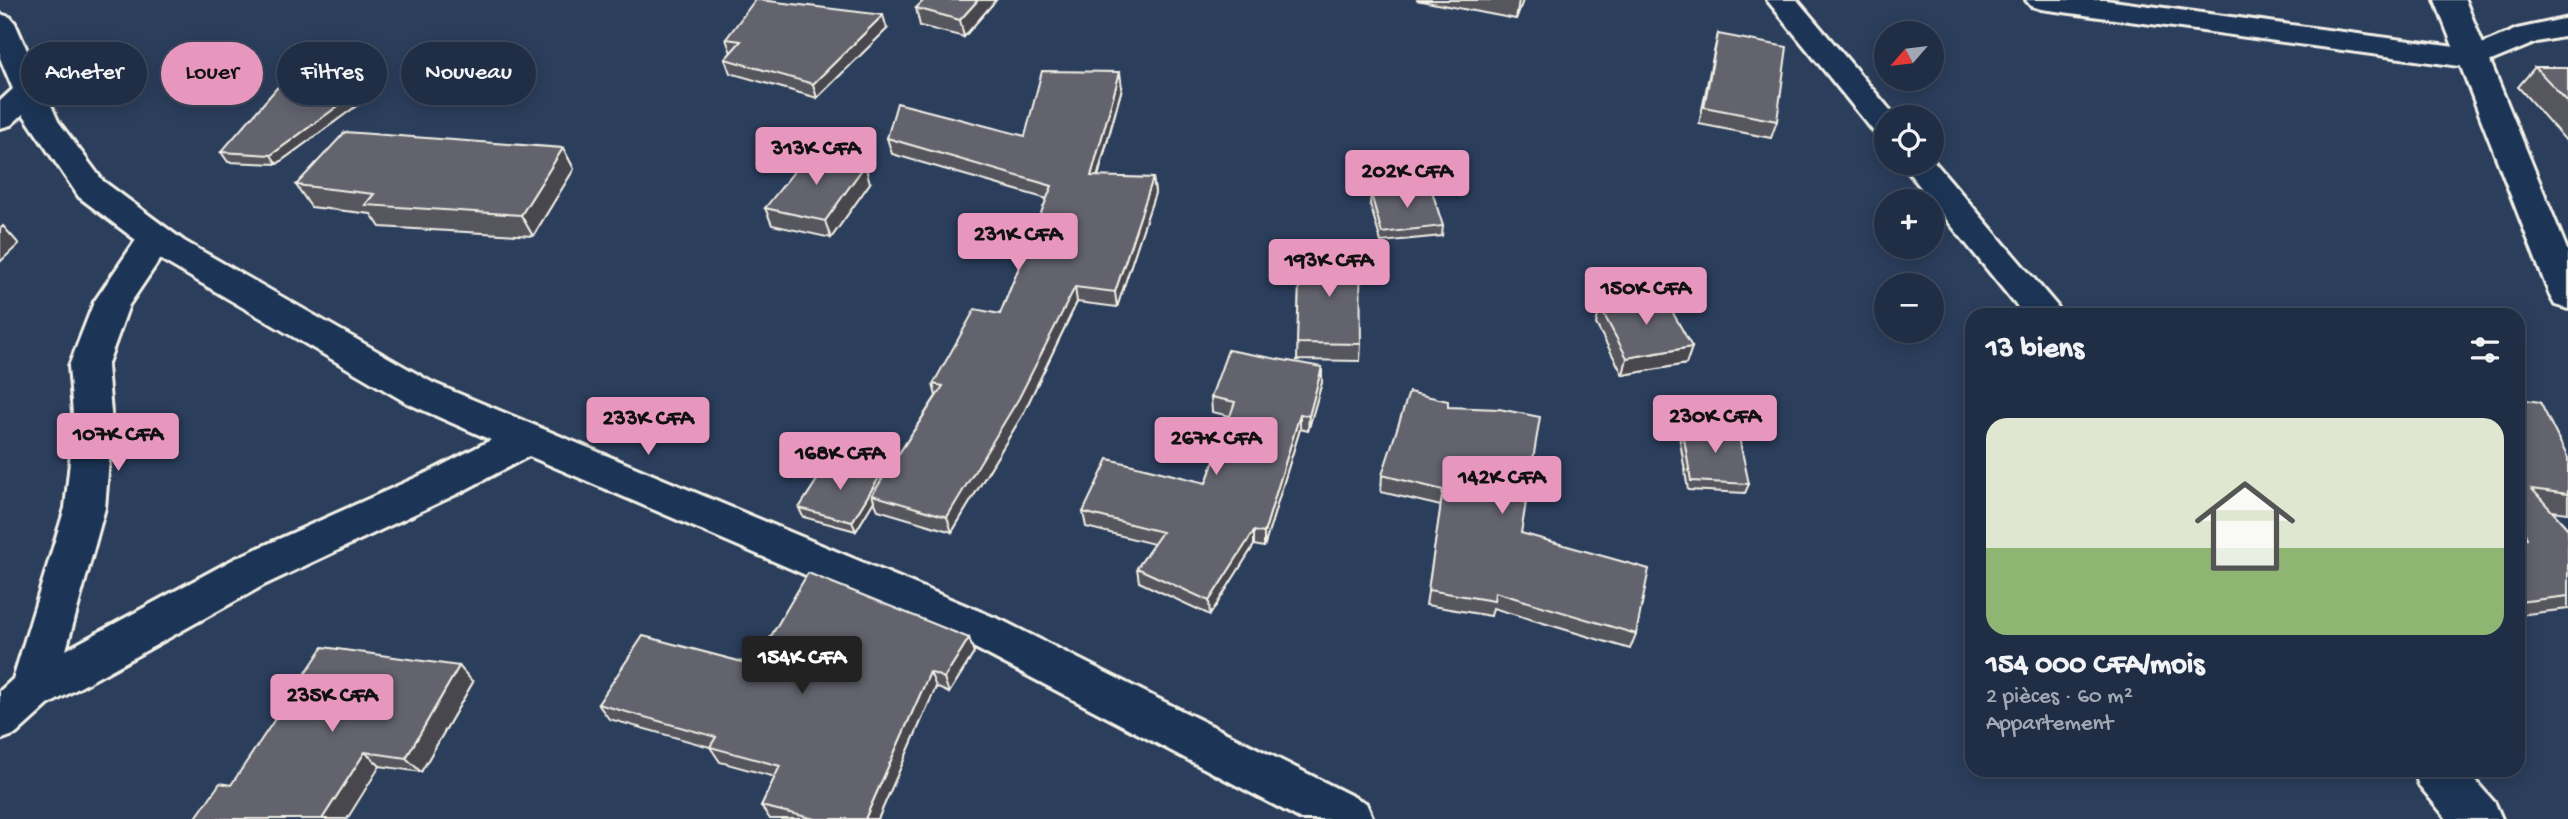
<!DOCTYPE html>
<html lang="fr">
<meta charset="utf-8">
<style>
:root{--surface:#202e45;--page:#28364c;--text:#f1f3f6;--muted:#a2a8b3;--line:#3d4a5e;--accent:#e797bd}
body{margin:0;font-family:"Gochi Hand",sans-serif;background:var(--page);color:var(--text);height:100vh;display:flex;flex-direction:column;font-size:26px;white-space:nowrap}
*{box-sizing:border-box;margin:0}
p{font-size:23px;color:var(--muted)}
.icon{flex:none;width:38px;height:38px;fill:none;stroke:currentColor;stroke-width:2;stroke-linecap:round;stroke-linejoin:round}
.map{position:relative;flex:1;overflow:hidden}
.details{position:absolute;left:1965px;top:308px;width:560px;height:469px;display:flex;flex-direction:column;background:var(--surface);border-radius:21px;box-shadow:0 4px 18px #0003,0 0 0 2px var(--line)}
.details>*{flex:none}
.banner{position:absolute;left:21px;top:42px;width:665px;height:63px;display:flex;gap:14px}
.needle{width:46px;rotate:242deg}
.tools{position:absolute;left:1874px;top:21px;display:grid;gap:14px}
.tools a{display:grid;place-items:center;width:70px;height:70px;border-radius:50%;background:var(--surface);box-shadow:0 4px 18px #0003,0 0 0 2px var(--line);font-size:35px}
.price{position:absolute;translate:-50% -60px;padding:0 16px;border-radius:7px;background:var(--accent);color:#111;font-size:23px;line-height:46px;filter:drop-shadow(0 2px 4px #0008)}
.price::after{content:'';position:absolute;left:50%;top:42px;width:21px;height:16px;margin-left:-10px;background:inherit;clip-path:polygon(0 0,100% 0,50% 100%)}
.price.current{background:#222;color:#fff}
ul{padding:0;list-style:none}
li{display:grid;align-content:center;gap:14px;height:371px;padding:0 21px}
li span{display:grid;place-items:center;height:217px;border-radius:21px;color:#555}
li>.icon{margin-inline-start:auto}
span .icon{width:126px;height:126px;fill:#fffc;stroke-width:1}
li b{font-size:30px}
h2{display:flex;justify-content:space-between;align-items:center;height:84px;padding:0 21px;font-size:30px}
.pill{padding:0 24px;border-radius:32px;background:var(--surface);box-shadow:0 4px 18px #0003,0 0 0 2px var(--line);font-size:24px;line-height:63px}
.pill.current{background:var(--accent);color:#111}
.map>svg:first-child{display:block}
</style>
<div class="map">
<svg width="2568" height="819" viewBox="0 0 2568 819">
<rect width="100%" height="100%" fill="#2b3e5c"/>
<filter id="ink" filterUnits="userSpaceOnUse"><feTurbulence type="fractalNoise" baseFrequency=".0143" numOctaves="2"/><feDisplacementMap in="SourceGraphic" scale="14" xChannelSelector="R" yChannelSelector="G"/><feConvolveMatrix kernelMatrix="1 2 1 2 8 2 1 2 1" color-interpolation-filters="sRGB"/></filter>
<g filter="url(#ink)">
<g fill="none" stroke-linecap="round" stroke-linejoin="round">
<g stroke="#f4f1e8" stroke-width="6">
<g id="minor">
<path d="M 1767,0 L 1797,0 L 1896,117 L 1886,117 L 1886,136 L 1875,133 Z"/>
<path d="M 2026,0 L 2105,0 L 2470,49 L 2517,29 L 2568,18 L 2568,36 L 2537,42 L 2474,68 L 2041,9 L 2031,6 Z"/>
<path d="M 0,14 L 10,17 L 15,23 L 58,121 L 103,181 L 184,241 L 433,383 L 1003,621 L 1366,803 L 1373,819 L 1301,819 L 973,647 L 529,456 L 461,492 L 264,585 L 48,705 L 16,734 L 0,740 L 0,691 L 13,679 L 65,508 L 74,425 L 69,366 L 94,302 L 136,240 L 79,197 L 23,114 L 11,125 L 0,128 L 0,101 L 13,89 L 0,58 ZM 160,259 L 407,403 L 491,440 L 433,470 L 234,559 L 66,650 L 105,508 L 112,425 L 107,366 L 129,305 Z"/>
<path d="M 1932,159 L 2057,306 L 2062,315 L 2024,315 L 1901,163 L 1932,163 Z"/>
<path d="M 2413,770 L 2466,770 L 2495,803 L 2502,819 L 2447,819 L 2419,785 Z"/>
</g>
</g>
<g stroke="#f4f1e8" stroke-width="6">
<path id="secondary" d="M 2435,0 L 2465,0 L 2568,252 L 2568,309 L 2555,305 L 2550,296 Z"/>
</g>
<use href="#minor" fill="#1d3557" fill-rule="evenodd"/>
<use href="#secondary" fill="#1d3557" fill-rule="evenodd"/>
</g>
<g fill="#56565f" stroke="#f4f1e8" stroke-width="2">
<path d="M 996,0 L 964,37 L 920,26 L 916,8 Z"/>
<path d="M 1416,0 L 1523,0 L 1516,19 Z"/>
<path d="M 887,29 L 817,98 L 730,73 L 725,59 L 731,53 L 726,39 Z"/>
<path d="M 1718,34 L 1777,121 L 1771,138 L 1699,124 L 1714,52 Z"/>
<path d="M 2535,67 L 2568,67 L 2568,143 L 2518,87 Z"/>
<path d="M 1122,88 L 1098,177 L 1153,178 L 1155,193 L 1117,307 L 1077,302 L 1023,414 L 952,532 L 878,510 L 874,501 L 856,531 L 803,517 L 799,508 L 880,476 L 882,480 L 936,396 L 933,384 L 1000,314 L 1047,199 L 892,154 L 887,138 L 1025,136 Z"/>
<path d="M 359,104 L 277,164 L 228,162 L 221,152 Z"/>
<path d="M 563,148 L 574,169 L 533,236 L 380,227 L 371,214 L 311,207 L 296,185 Z"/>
<path d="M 870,183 L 831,238 L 772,225 L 765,208 Z"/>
<path d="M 1371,194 L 1443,226 L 1442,236 L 1381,242 L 1370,204 Z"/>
<path d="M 1300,253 L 1361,344 L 1360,361 L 1297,360 Z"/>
<path d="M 1600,307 L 1692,347 L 1686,364 L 1623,375 L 1596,324 Z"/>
<path d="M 1322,367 L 1322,382 L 1308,431 L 1300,429 L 1264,547 L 1254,545 L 1210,615 L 1139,582 L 1137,568 L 1154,544 L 1086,527 L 1083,512 L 1206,483 L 1230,416 L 1212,412 L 1211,397 Z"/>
<path d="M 2518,399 L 2568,458 L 2568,513 L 2552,511 L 2568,529 L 2568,609 L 2518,615 Z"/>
<path d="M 1448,407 L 1521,533 L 1636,634 L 1630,649 L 1493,608 L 1491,616 L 1426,605 L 1441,506 L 1381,492 L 1382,475 Z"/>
<path d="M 1682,426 L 1749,484 L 1745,493 L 1688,490 L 1679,435 Z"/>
<path d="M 969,638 L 974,653 L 949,693 L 936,687 L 878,819 L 770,819 L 761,806 L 775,777 L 720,762 L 710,747 L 609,719 L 598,704 L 754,665 Z"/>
<path d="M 473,682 L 421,772 L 380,766 L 231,785 Z"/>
</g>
<g fill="#46464d" stroke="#f4f1e8" stroke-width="2">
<path d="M 978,0 L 996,0 L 964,37 L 960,20 Z"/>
<path d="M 1519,0 L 1523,0 L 1516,19 Z"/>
<path d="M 883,15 L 887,29 L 817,98 L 813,84 Z"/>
<path d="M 1120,72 L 1122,88 L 1093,192 L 1091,176 Z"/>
<path d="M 353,95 L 359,104 L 277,164 L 271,155 Z"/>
<path d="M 563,148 L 574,169 L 533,236 L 521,215 Z"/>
<path d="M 865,165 L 870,183 L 831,238 L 825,221 Z"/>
<path d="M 1153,178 L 1155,193 L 1117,307 L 1115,292 Z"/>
<path d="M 3,226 L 19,244 L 0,262 L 0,229 Z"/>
<path d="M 1075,287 L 1077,302 L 1023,414 L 952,532 L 947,517 Z"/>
<path d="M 1692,347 L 1686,364 L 1623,375 L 1627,358 Z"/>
<path d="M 1322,367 L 1322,382 L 1308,431 L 1309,416 Z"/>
<path d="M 1300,414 L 1300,429 L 1264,547 L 1264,533 Z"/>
<path d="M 880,476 L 883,485 L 872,495 L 874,501 L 856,531 L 852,522 Z"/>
<path d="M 1254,531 L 1254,545 L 1210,615 L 1209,601 Z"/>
<path d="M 969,638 L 974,653 L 949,693 L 944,678 Z"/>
<path d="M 459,666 L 473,682 L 421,772 L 406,758 Z"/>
<path d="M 930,672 L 936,687 L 878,819 L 865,819 Z"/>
<path d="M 365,752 L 380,766 L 347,819 L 322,819 Z"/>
</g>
<g fill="#64646e" stroke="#f4f1e8" stroke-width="2">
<path d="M 755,0 L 760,0 L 883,15 L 813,84 L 725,59 L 741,41 L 726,39 Z"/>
<path d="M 924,0 L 978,0 L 960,20 L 916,8 Z"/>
<path d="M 1718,34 L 1787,47 L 1777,121 L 1704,107 Z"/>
<path d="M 2535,67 L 2568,67 L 2568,102 Z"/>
<path d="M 1042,71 L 1120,72 L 1091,176 L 1153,178 L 1115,292 L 1075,287 L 1019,398 L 947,517 L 872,495 L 943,386 L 933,384 L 975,309 L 1000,314 L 1052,186 L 887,138 L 897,103 L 1025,136 Z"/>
<path d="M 290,73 L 353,95 L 271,155 L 221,152 Z"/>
<path d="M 345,132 L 563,148 L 521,215 L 365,205 L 374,194 L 296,185 Z"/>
<path d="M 808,154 L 865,165 L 825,221 L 765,208 Z"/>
<path d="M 1431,188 L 1443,226 L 1382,233 L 1371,194 Z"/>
<path d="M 1300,253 L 1360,255 L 1361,344 L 1297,343 Z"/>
<path d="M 1664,297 L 1692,347 L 1627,358 L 1600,307 Z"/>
<path d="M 1228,350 L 1322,367 L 1309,416 L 1300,414 L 1264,533 L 1254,531 L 1209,601 L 1137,568 L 1162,532 L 1083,512 L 1108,459 L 1206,483 L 1235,402 L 1211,397 Z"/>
<path d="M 1409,392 L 1448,401 L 1448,407 L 1499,409 L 1540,417 L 1521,533 L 1649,569 L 1636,634 L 1495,592 L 1494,601 L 1428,590 L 1443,490 L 1382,475 Z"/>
<path d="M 2518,399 L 2540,402 L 2568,458 L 2568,494 L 2532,489 L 2568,529 L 2568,596 L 2518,602 L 2518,540 L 2527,538 L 2518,519 Z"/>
<path d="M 1682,426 L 1737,428 L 1749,484 L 1691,481 Z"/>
<path d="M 828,463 L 880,476 L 852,522 L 799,508 Z"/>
<path d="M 808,573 L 969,638 L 944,678 L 930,672 L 865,819 L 815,819 L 761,806 L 780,766 L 710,747 L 716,737 L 598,704 L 643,636 L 754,665 Z"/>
<path d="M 323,647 L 459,666 L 406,758 L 365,752 L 322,819 L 195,819 L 220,783 L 231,785 Z"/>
</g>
</g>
</svg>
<div class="tools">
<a><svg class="needle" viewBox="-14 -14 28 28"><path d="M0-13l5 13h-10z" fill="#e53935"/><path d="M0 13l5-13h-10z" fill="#a2a8b3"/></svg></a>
<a><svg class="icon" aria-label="locate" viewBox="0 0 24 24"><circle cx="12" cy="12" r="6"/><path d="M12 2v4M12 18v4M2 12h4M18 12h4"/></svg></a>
<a>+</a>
<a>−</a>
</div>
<b class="price" style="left:816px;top:187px">313K CFA</b>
<b class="price" style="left:1407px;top:210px">202K CFA</b>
<b class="price" style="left:1018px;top:273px">231K CFA</b>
<b class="price" style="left:1329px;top:299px">193K CFA</b>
<b class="price" style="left:1646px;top:327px">150K CFA</b>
<b class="price" style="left:1715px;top:455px">230K CFA</b>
<b class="price" style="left:648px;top:457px">233K CFA</b>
<b class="price" style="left:118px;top:473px">107K CFA</b>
<b class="price" style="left:1216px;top:477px">267K CFA</b>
<b class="price" style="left:840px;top:492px">168K CFA</b>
<b class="price" style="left:1502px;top:516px">142K CFA</b>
<b class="price current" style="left:802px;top:696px">154K CFA</b>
<b class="price" style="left:332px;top:734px">235K CFA</b>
<div class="banner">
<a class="pill">Acheter</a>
<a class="pill current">Louer</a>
<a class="pill">Filtres</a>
<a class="pill">Nouveau</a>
</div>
<section class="details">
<h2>13 biens<svg class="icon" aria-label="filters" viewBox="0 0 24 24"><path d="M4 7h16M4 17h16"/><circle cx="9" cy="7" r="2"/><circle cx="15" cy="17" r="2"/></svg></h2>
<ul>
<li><span style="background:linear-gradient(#dfe7d0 60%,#8fb573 0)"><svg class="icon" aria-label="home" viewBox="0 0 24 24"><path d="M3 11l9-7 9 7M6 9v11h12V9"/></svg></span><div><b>154 000 CFA/mois</b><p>2 pièces · 60 m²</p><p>Appartement</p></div></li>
</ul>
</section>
</div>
